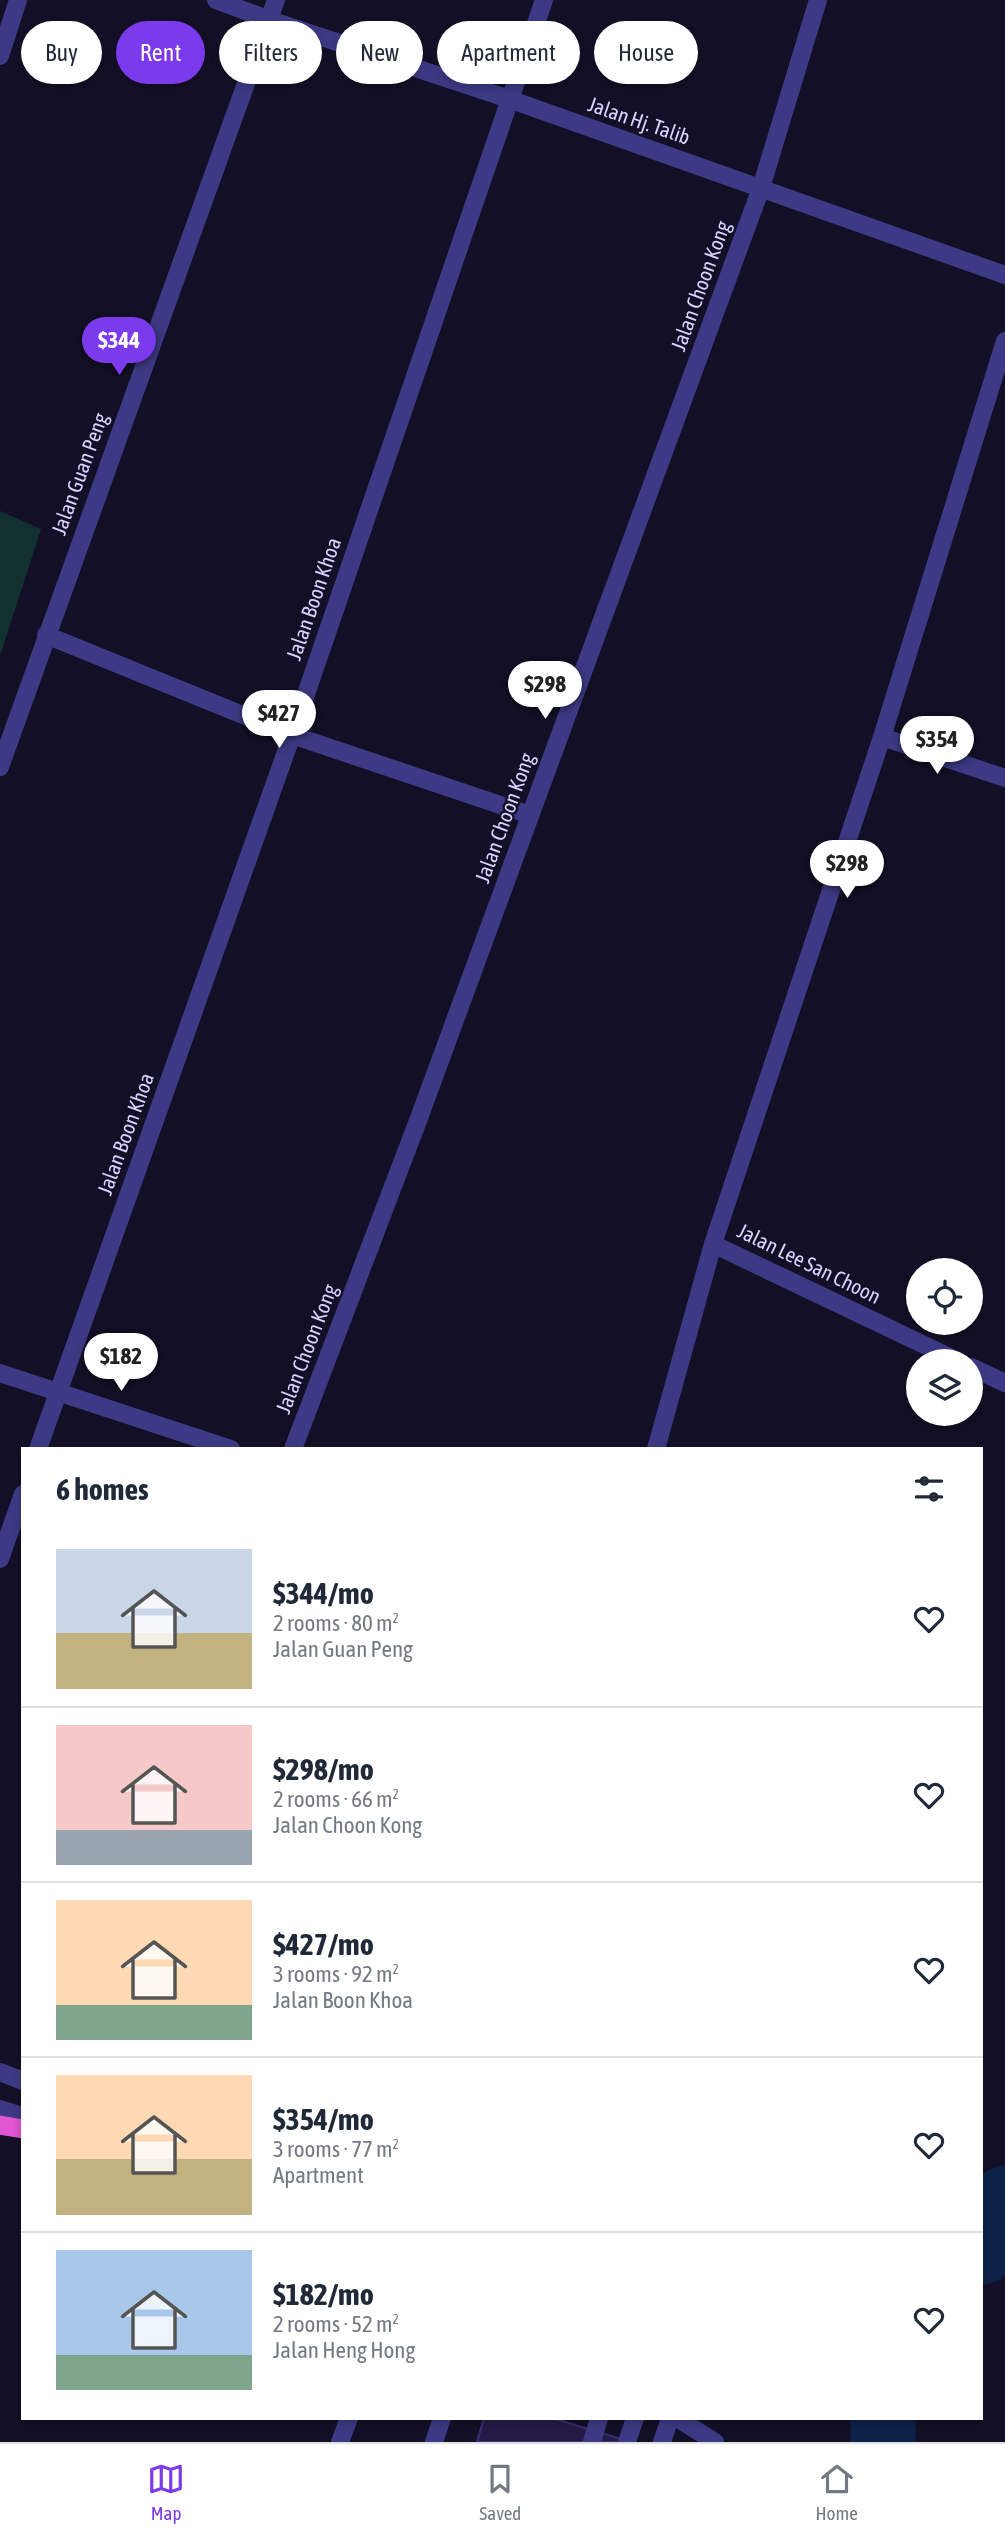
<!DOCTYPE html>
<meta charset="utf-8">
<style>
:root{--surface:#fff;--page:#f2f2f3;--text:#1f2937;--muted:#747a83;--line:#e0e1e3;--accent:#7c3aed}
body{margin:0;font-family:"Asap Condensed",sans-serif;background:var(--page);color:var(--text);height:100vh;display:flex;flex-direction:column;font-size:26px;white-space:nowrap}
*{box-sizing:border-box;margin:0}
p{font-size:23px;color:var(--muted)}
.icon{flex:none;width:38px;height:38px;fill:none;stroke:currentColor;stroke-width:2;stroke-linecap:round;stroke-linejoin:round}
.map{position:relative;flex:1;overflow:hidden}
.drawer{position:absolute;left:21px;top:1447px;width:962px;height:973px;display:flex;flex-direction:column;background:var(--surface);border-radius:0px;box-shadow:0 4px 10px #0003}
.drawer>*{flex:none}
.top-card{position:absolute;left:21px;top:21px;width:964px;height:63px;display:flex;gap:14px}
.controls{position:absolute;left:906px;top:1258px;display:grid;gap:14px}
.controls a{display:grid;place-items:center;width:77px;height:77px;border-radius:50%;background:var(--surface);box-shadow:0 4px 10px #0003;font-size:35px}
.price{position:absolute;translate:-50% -60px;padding:0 16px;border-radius:24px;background:#fff;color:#222;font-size:23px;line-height:46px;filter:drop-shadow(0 2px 4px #0008)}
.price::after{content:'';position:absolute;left:50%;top:42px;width:21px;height:16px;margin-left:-10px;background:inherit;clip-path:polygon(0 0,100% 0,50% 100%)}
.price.on{background:var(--accent);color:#fff}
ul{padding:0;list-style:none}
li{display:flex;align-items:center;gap:21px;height:175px;padding:0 35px}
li+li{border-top:2px solid var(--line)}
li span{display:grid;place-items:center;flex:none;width:196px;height:140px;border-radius:0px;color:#555}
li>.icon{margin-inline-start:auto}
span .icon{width:84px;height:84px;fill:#fffc;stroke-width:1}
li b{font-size:30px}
h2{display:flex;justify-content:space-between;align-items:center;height:84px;padding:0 35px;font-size:30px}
.pill{padding:0 24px;border-radius:32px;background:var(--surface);box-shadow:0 4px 10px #0003;font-size:24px;line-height:63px}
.pill.on{background:var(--accent);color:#fff}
.tabs{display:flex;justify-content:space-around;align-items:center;height:98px;border-top:2px solid var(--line);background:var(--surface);font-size:19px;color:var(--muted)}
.tabs a{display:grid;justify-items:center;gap:4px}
.tabs .on{color:var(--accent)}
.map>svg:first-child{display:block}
</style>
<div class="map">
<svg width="1005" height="2442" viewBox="0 0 1005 2442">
<rect width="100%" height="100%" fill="#130f26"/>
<path fill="#12302f" d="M 0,511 L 41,529 L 0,656 Z"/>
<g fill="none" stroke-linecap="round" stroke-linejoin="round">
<g stroke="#0c2248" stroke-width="65">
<path d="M 982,2252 L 1005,2198"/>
<path d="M 883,2442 L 883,2418"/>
</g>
</g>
<path fill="#241b47" stroke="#3b2d73" stroke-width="2" d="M 484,2418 L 552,2418 L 631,2442 L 477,2442 Z"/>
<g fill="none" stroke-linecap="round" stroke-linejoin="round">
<g stroke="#3d3a85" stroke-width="18">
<path d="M 677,2418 L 715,2442"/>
<path d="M 434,2442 L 442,2418"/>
<path d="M 592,2442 L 599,2418"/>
<path d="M 627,2442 L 635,2418"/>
<path d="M 662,2442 L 670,2418"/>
</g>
<g stroke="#3d3a85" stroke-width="18">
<path d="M 216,0 L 270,20 L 509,99 L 1005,275"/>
<path d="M 0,56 L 18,0"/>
<path d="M 46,635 L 292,735 L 530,815"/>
<path d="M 882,737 L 1005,778"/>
<path d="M 0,767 L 276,0"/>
<path d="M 713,1244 L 960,1362"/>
<path d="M 971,1367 L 1005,1383"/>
<path d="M 0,1373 L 231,1449"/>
<path d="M 38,1449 L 292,735 L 544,0"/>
<path d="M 293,1449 L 419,1118 L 761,188 L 818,0"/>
<path d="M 656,1449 L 713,1244 L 882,737 L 1005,341"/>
<path d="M 0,1559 L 23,1494"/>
<path d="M 0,2072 L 23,2081"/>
<path d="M 0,2109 L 23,2116"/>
<path d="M 340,2442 L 349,2418"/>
</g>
<path stroke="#e055d1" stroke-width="19" d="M 0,2125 L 23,2129"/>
</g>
<g text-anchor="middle" stroke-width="5" stroke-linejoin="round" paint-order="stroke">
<g font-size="21" fill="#d9d4ff" stroke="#130f26">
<text transform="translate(639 121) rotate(19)" y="7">Jalan Hj. Talib</text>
<text transform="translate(701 286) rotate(-70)" y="7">Jalan Choon Kong</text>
<text transform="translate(80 474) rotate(-70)" y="7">Jalan Guan Peng</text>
<text transform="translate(314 599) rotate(-71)" y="7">Jalan Boon Khoa</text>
<text transform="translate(505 818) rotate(-70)" y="7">Jalan Choon Kong</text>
<text transform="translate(126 1134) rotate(-70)" y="7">Jalan Boon Khoa</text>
<text transform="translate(809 1264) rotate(26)" y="7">Jalan Lee San Choon</text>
<text transform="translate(307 1349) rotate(-69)" y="7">Jalan Choon Kong</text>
</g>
</g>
</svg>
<div class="controls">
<a><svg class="icon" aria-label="locate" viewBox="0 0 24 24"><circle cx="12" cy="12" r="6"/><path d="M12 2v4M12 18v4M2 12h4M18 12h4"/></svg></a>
<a><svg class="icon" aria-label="layers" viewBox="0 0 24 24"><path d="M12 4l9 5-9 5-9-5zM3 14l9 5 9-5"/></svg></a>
</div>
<b class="price on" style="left:119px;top:377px">$344</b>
<b class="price" style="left:545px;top:721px">$298</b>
<b class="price" style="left:279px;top:750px">$427</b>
<b class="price" style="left:937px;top:776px">$354</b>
<b class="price" style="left:847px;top:900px">$298</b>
<b class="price" style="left:121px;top:1393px">$182</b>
<div class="top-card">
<a class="pill">Buy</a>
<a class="pill on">Rent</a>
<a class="pill">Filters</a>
<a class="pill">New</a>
<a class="pill">Apartment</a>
<a class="pill">House</a>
</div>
<section class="drawer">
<h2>6 homes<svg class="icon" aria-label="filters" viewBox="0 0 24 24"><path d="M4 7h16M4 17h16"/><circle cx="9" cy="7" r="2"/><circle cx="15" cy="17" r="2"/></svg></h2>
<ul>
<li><span style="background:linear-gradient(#c9d6e8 60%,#c2b280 0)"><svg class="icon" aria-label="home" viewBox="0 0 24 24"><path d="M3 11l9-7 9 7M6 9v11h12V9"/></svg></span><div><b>$344/mo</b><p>2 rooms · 80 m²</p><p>Jalan Guan Peng</p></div><svg class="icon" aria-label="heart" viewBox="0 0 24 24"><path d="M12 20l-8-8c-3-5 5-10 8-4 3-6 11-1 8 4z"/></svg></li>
<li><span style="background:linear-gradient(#f6c9c9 75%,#9aa5b1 0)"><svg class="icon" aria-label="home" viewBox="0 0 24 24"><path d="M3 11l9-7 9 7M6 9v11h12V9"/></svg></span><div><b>$298/mo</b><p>2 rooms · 66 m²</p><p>Jalan Choon Kong</p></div><svg class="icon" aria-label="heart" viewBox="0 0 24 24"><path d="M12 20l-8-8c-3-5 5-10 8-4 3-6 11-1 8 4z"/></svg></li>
<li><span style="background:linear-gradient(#ffd9b3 75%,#7fa58c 0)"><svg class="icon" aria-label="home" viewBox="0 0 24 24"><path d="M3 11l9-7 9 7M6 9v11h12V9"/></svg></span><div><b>$427/mo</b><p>3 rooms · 92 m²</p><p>Jalan Boon Khoa</p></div><svg class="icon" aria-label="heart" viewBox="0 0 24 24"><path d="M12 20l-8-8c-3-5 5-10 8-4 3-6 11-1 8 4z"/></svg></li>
<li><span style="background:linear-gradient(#ffd9b3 60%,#c2b280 0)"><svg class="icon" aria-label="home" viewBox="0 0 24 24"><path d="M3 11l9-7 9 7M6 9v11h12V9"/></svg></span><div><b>$354/mo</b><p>3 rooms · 77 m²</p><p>Apartment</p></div><svg class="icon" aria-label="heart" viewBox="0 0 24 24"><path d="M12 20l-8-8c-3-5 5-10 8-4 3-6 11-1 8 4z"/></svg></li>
<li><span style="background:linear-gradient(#a9c7e8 75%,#7fa58c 0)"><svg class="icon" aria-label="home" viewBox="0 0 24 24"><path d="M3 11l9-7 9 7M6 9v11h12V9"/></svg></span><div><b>$182/mo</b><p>2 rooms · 52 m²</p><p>Jalan Heng Hong</p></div><svg class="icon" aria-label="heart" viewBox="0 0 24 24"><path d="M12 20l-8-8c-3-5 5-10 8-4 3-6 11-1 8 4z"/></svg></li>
</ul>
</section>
</div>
<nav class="tabs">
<a class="on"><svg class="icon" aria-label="map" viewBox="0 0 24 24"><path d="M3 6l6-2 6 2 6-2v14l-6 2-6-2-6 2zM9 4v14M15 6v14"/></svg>Map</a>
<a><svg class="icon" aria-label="saved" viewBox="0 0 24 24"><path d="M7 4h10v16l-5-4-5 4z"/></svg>Saved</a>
<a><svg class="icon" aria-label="home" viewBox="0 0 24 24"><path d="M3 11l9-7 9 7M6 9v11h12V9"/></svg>Home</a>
</nav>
